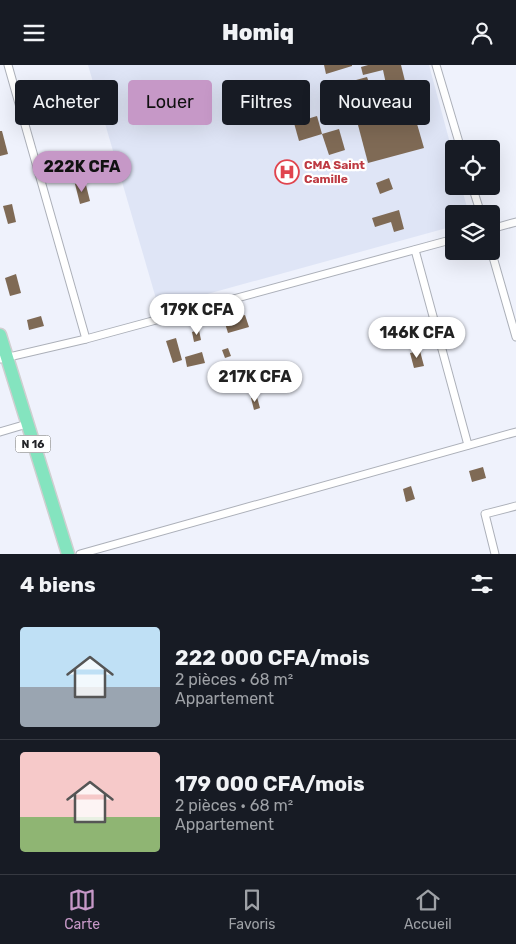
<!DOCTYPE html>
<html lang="fr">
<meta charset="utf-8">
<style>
:root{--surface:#171b24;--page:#242831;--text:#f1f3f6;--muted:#9ea1a6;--line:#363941;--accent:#c698c7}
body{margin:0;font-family:Rubik,sans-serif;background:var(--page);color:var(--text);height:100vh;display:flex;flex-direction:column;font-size:19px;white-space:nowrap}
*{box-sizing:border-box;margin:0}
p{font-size:16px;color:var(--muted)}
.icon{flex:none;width:28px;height:28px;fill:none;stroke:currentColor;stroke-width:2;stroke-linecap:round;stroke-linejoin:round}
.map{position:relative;height:489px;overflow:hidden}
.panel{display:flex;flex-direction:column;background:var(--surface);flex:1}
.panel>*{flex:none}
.hud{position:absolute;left:15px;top:15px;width:486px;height:45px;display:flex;gap:10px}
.buttons{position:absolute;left:445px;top:75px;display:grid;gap:10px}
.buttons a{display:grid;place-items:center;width:55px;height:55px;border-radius:5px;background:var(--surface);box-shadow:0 5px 20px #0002;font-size:25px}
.price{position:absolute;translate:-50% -42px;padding:0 11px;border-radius:18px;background:#fff;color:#222;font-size:16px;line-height:32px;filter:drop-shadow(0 1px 2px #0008)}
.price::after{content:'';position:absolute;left:50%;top:30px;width:15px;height:11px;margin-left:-8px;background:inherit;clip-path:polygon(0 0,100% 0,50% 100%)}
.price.on{background:var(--accent);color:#111}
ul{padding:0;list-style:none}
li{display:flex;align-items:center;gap:15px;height:125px;padding:0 20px}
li+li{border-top:1px solid var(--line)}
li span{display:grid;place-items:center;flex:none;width:140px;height:100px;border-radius:5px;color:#555}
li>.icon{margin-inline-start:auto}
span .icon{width:60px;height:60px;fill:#fffc;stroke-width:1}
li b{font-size:21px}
h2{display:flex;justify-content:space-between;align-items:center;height:60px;padding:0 20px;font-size:21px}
.pill{padding:0 18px;border-radius:5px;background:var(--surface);box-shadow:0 5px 20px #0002;font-size:18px;line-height:45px}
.pill.on{background:var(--accent);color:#111}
header{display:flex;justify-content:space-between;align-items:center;height:65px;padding:0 20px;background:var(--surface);font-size:22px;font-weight:800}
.tabs{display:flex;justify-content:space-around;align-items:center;height:70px;border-top:1px solid var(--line);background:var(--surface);font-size:14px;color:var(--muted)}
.tabs a{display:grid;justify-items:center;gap:2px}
.tabs .on{color:var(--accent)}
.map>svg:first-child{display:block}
</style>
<header><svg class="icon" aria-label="menu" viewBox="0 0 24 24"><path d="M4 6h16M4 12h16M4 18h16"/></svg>Homiq<svg class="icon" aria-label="person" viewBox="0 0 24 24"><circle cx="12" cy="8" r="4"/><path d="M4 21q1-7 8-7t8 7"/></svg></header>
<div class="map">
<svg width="516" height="489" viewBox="0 0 516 489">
<rect width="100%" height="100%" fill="#eff2fc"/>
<path fill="#dfe5f6" d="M 88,0 L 429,0 L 454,93 L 454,121 L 461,121 L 469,149 L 454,149 L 454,161 L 164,241 L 157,237 Z"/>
<g fill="#7f6a55">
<path d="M 324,0 L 352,0 L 352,1 L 326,9 Z"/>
<path d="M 368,0 L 401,0 L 406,20 L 398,22 L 399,27 L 370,34 L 368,23 L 386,19 L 383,5 L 363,10 L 361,2 Z"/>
<path d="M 367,12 L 370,20 L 359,23 L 356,15 Z"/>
<path d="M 413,45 L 424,83 L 368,98 L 358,60 Z"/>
<path d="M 317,51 L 322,69 L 299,76 L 294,58 Z"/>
<path d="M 339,64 L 345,85 L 329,90 L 322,69 Z"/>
<path d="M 0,66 L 2,66 L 8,89 L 0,91 Z"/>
<path d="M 389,113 L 393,124 L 380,129 L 376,118 Z"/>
<path d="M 85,116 L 90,136 L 80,139 L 75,119 Z"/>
<path d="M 12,139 L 16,157 L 8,159 L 3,141 Z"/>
<path d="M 399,145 L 404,164 L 394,167 L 391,157 L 375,162 L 372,153 Z"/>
<path d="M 16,209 L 21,228 L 10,231 L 5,213 Z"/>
<path d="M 245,250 L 249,262 L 228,268 L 224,255 Z"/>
<path d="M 41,251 L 44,261 L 29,265 L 27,255 Z"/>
<path d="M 199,265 L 201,275 L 194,277 L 192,267 Z"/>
<path d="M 176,273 L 182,295 L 173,298 L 166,276 Z"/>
<path d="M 228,283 L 231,291 L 225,293 L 222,285 Z"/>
<path d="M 420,286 L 424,301 L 414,303 L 410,288 Z"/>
<path d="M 202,287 L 205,298 L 187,302 L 185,292 Z"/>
<path d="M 257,332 L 260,343 L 254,345 L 251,333 Z"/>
<path d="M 483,402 L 486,413 L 472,417 L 469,406 Z"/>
<path d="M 411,421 L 415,434 L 406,437 L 403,424 Z"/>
</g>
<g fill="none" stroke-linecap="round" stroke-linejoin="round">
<g stroke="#acb0b9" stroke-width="9">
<g id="street">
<path d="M 8,0 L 86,274"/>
<path d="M 436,0 L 461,84"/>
<path d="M 472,121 L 481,149"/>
<path d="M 491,164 L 516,157"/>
<path d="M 415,185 L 468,380"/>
<path d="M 491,185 L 516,272"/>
<path d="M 0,294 L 86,274 L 454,174"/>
<path d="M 0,367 L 27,359"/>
<path d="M 80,489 L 516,367"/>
<path d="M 495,489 L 485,449 L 516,441"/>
</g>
</g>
<g stroke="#cfcfd0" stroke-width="15">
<path id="highway" d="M 0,270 L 68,489"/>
</g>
<use href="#street" stroke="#fff" stroke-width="7"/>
<use href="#highway" stroke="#84e4bf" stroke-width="12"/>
</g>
<defs>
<g id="hospital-ring" transform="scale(1.25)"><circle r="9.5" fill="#fff" stroke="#e0444e" stroke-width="1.5"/><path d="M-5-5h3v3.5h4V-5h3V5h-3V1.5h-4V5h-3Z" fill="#e0444e"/></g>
</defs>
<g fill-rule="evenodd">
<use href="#hospital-ring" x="287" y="107"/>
</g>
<g text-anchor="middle" stroke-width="4.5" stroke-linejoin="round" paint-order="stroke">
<rect fill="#fff" stroke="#656668" stroke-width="1" x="15.5" y="370.5" width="35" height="17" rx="4"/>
<g font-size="11" font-weight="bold" fill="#232428">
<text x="33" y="383">N 16</text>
</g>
<g font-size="12" font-weight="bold" fill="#be3a42" stroke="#fff" text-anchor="start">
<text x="304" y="104">CMA Saint<tspan x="304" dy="14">Camille</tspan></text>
</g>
</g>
</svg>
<div class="buttons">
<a><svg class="icon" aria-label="locate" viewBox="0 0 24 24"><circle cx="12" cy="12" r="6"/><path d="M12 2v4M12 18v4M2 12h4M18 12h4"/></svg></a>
<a><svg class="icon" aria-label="layers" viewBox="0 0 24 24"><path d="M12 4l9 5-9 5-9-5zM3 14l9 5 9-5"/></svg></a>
</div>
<b class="price on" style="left:82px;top:128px">222K CFA</b>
<b class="price" style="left:197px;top:271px">179K CFA</b>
<b class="price" style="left:417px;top:294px">146K CFA</b>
<b class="price" style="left:255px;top:338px">217K CFA</b>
<div class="hud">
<a class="pill">Acheter</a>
<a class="pill on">Louer</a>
<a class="pill">Filtres</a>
<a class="pill">Nouveau</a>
</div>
</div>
<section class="panel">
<h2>4 biens<svg class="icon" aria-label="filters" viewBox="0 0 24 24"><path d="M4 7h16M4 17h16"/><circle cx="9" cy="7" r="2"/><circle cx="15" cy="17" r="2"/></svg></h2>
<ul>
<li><span style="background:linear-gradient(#bfe0f5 60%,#9aa5b1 0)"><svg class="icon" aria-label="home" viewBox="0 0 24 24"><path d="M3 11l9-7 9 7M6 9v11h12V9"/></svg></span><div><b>222 000 CFA/mois</b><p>2 pièces · 68 m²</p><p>Appartement</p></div></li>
<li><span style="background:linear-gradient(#f6c9c9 65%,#8fb573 0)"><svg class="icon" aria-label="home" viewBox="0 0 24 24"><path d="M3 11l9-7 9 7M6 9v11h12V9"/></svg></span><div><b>179 000 CFA/mois</b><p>2 pièces · 68 m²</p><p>Appartement</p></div></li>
</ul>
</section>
<nav class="tabs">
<a class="on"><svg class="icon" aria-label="map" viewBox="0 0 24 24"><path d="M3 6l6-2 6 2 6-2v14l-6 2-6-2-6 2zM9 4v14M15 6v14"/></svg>Carte</a>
<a><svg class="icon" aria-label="saved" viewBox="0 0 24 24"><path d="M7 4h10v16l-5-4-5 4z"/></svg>Favoris</a>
<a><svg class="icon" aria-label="home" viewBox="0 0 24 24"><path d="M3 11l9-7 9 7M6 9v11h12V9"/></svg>Accueil</a>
</nav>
